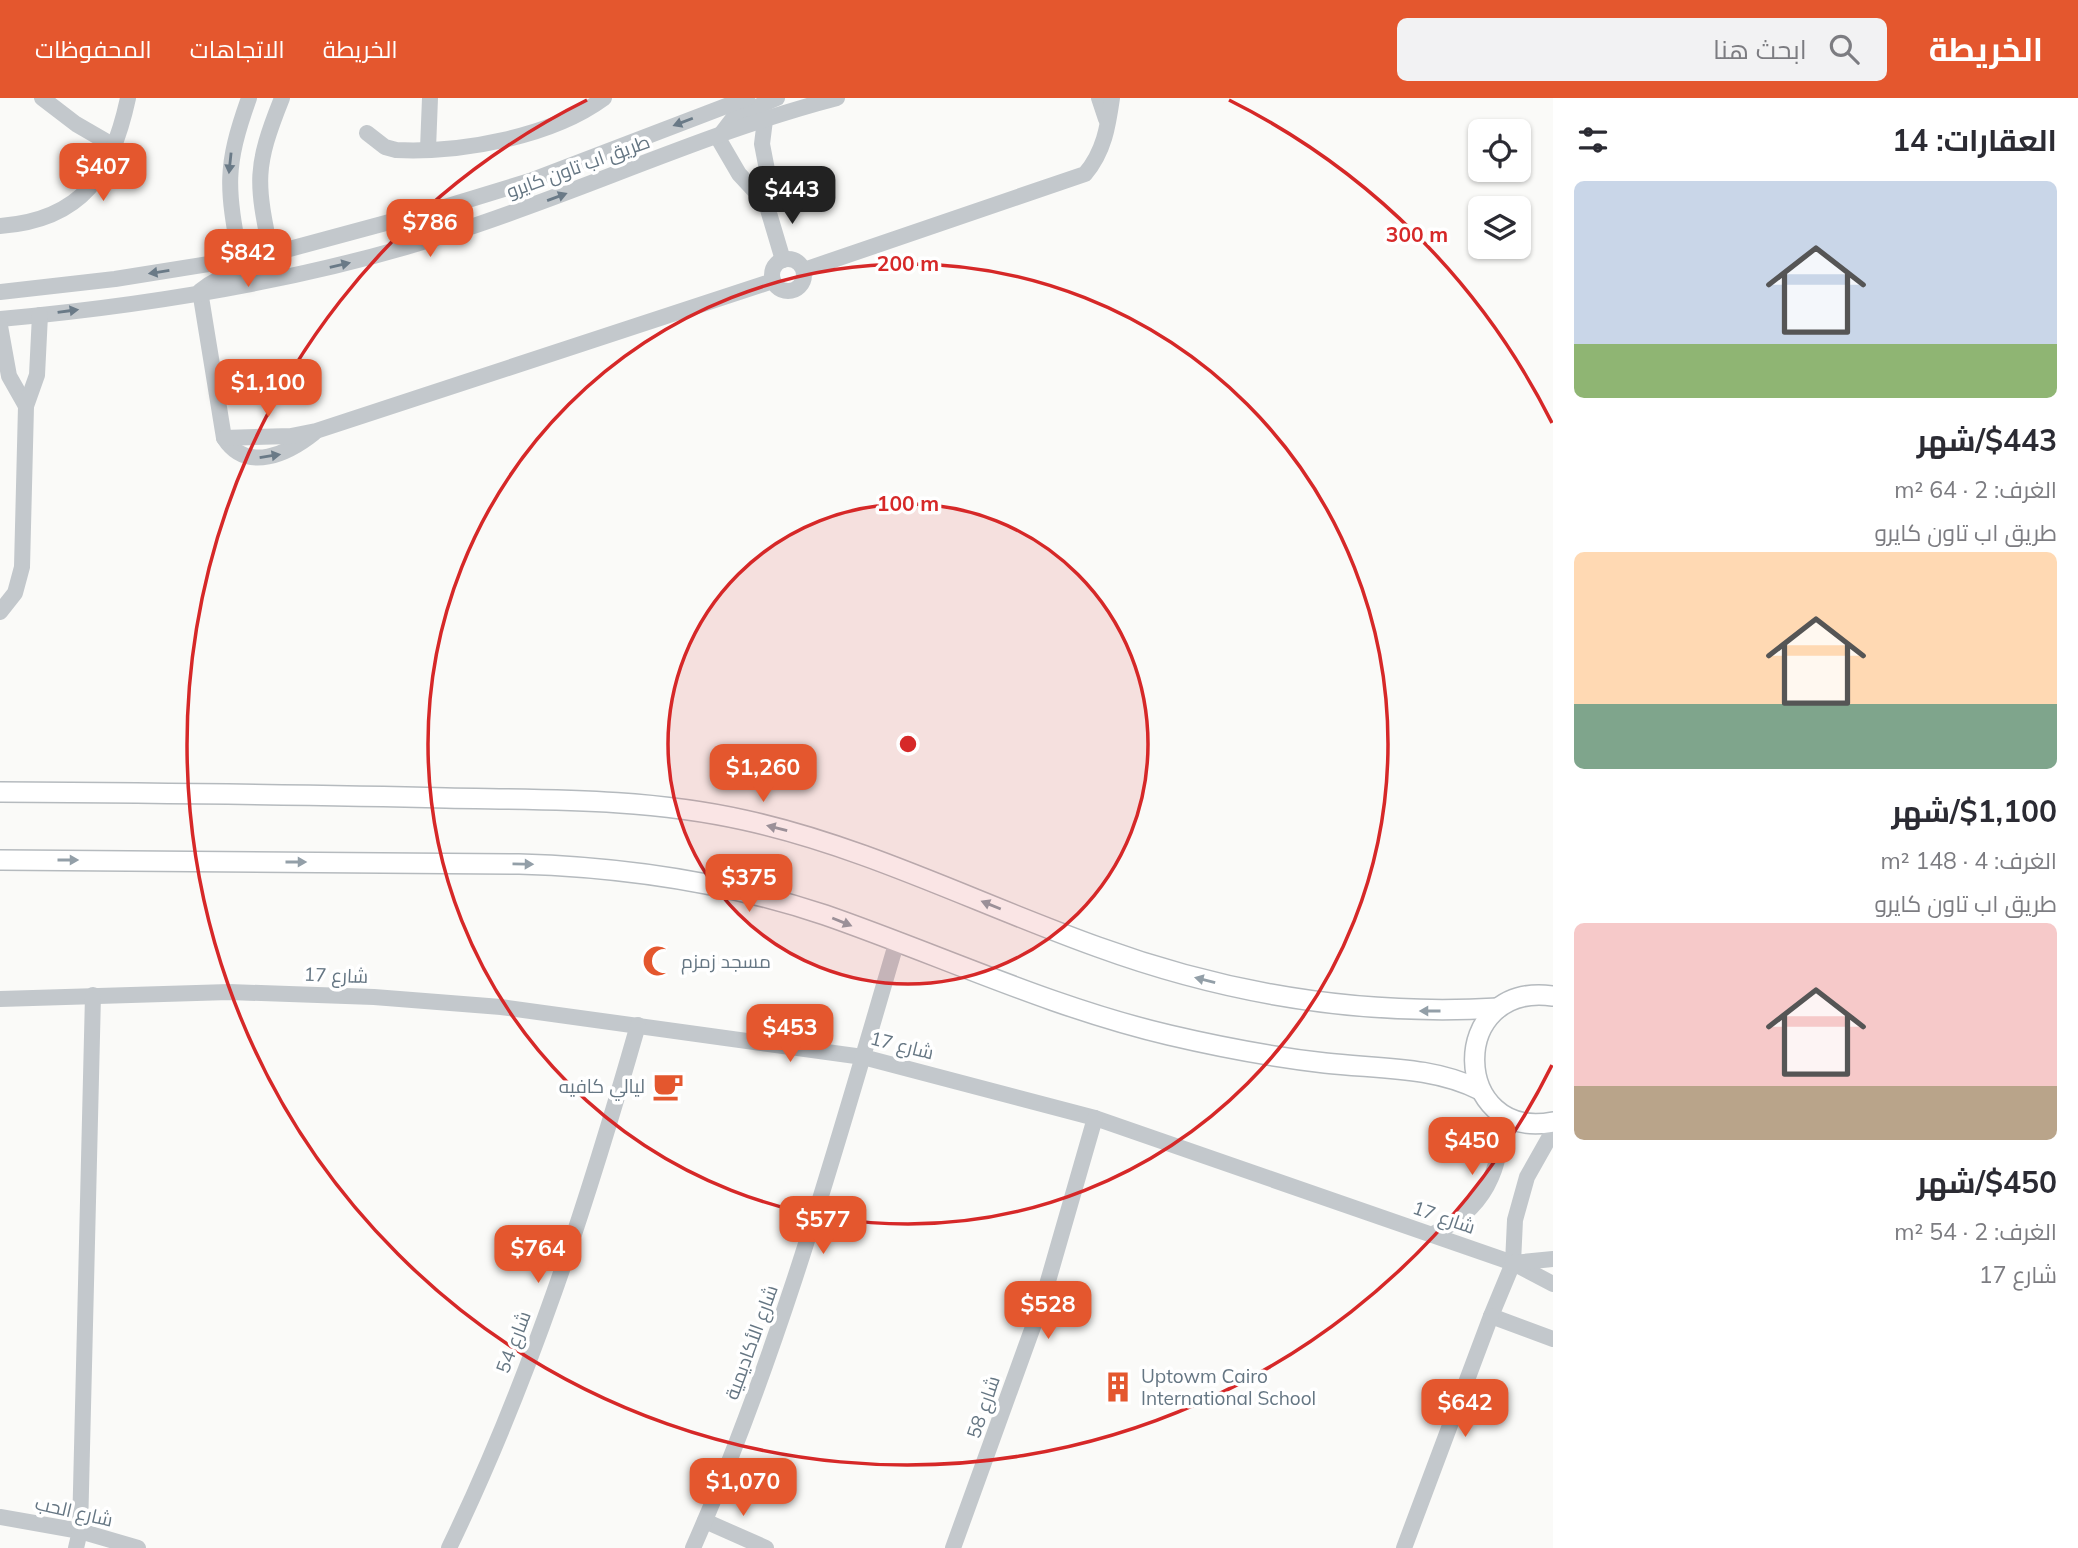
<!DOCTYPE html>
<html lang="ar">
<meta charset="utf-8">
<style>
:root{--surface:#fff;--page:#f2f2f3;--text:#2b2b33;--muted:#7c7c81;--accent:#e4572e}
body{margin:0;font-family:Mulish,Cairo,sans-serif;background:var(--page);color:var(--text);direction:rtl;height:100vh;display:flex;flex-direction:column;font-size:26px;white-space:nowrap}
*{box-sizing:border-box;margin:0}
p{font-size:23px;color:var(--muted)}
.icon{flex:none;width:38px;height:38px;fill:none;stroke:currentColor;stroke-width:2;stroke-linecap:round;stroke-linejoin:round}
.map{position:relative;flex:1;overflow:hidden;direction:ltr}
.panel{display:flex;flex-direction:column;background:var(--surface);width:525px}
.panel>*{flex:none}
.fabs{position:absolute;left:1468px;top:21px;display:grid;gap:14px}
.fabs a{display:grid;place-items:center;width:63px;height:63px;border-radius:10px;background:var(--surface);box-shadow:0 2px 5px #0004;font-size:35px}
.price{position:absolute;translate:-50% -60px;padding:0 16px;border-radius:14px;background:var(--accent);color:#fff;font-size:23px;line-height:46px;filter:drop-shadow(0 2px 4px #0008)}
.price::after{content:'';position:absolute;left:50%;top:42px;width:21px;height:16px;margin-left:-10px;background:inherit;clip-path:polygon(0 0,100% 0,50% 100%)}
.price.active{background:#222;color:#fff}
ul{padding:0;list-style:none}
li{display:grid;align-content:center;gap:14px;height:371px;padding:0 21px}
li span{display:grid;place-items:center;height:217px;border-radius:10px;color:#555}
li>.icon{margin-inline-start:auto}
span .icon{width:126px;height:126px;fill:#fffc;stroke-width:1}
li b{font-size:30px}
h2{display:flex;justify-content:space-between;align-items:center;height:84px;padding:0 21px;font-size:30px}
header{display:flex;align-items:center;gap:42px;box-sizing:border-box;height:98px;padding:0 35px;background:var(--accent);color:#fff}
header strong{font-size:33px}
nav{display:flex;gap:38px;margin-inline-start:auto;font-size:24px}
.search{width:490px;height:63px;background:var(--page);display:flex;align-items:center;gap:18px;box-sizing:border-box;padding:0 24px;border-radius:10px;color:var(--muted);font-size:26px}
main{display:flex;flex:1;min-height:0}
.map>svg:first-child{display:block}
</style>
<header>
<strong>الخريطة</strong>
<div class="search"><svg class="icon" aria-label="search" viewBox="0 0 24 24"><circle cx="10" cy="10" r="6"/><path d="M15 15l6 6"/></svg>ابحث هنا</div>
<nav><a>الخريطة</a><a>الاتجاهات</a><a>المحفوظات</a></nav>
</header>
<main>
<section class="panel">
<h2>العقارات: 14<svg class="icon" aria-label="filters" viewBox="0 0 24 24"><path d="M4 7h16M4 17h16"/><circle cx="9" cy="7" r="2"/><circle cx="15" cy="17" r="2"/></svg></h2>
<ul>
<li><span style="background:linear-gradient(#c9d6e8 75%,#8fb573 0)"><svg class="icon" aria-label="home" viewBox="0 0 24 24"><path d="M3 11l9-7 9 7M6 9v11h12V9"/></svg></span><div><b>$443/شهر</b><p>الغرف: 2 · 64 m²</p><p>طريق اب تاون كايرو</p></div></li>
<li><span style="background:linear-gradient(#ffd9b3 70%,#7fa58c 0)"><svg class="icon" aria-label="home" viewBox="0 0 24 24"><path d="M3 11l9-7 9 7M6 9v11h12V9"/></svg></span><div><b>$1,100/شهر</b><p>الغرف: 4 · 148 m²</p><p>طريق اب تاون كايرو</p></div></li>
<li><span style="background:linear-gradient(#f6c9c9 75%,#b9a48a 0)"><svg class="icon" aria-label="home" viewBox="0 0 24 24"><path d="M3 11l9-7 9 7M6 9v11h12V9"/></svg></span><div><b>$450/شهر</b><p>الغرف: 2 · 54 m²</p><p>شارع 17</p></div></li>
</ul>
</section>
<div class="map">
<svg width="1553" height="1450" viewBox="0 0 1553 1450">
<rect width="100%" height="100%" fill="#fafaf8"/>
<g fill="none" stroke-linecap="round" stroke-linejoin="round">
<g stroke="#b5babe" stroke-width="22">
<g id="major">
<path d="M 0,694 C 149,695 297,696 446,700 C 546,702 646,700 744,722 C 867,749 980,807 1098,849 C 1227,896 1362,918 1498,910"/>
<path d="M 0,762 L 519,766 C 623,769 726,784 825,817 C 940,857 1050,909 1169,937 C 1220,949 1273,959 1325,965 C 1378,971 1432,968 1480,992"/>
<path d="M 1553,898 C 1446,883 1451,1044 1553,1024"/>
</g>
</g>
<g stroke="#c3c8cc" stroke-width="16">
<path d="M 42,0 L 76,26 L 114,48"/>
<path d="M 282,0 C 254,70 256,83 271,156 C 248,173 221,175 200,193 L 224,340 C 247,376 289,355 314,335"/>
<path d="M 1099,0 L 1106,21"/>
<path d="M 765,22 L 762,46 L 768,77 L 766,105 L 783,162"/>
<path d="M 367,35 L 385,49 L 396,52 C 461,55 551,39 604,0"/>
<path d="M 428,51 L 430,0"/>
<path d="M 766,105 L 739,76 L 718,40 L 734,19 L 777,0"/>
<path d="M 0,128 C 83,122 112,75 128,0"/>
<circle cx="788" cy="177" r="16"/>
<path d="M 240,161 C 227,89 224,70 249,0"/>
<path d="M 804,172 L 1085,76 C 1104,54 1108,28 1112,0"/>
<path d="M 0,194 L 115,181 L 271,156 L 445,109 L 530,83 L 747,0"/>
<path d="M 0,221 C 152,207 307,182 452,135 C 581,94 706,34 837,0"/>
<path d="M 0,228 L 9,278 L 26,308"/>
<path d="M 224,340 L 291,338 L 316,333 L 773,183"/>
<path d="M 0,514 L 15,495 L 22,469 L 26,308 L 37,277 L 40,217"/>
<path d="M 0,901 L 229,894 L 374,899 L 501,909 L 863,959 L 1095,1020 L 1513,1165 L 1553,1186"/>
<path d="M 1553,1033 L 1527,1079 L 1515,1122 L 1513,1165 L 1491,1218 L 1553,1241"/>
<path d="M 1431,1137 C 1483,1113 1505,1071 1500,1015"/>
<path d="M 1513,1165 L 1553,1161"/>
<path d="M 0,1419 L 80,1433 L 138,1450"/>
<path d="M 705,1423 L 766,1450"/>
<path d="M 76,1450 L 80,1433 L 93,897"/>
<path d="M 449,1450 C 530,1282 587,1106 638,927"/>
<path d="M 693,1450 C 779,1255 836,1050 896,846"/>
<path d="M 953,1450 L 1042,1204 L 1095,1020"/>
<path d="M 1404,1450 L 1491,1218"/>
</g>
<use href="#major" stroke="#fff" stroke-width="19"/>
</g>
<defs><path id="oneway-solid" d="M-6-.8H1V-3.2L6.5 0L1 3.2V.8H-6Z" transform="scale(1.75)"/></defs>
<g fill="#6a7a87">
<use href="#oneway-solid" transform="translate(683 24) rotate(159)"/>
<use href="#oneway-solid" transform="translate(230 65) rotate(96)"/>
<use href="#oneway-solid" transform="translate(557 99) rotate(-20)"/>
<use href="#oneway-solid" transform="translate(340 167) rotate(-13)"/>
<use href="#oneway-solid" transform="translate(159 174) rotate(171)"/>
<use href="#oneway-solid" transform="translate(68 213) rotate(-8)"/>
<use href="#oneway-solid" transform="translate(270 358) rotate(-9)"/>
</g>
<g fill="#939fa8">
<use href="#oneway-solid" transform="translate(777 730) rotate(-166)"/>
<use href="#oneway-solid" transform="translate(68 762)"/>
<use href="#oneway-solid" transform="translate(296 764)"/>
<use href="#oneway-solid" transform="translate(523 766) rotate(1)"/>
<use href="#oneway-solid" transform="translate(991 807) rotate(-158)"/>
<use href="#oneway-solid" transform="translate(842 824) rotate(22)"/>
<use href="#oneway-solid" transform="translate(1205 882) rotate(-166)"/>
<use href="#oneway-solid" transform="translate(1430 913) rotate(-180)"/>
</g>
<circle cx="908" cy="646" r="240" fill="#d62828" fill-opacity=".12"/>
<g fill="none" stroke="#d62828" stroke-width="3.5">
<circle cx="908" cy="646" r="240"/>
<circle cx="908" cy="646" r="480"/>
<path d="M1552 967A720 720 0 1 1 587 2M1229 2A720 720 0 0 1 1552 325"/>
</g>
<defs>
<g id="mosque-bare" transform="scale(2.415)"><path d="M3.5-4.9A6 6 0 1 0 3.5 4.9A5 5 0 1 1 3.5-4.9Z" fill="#e4572e" stroke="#fff" stroke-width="2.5" paint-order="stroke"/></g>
<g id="cafe-bare" transform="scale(2.415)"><path d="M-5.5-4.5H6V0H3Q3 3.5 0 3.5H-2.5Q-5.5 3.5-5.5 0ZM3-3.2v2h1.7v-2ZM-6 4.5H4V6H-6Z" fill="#e4572e" stroke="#fff" stroke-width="2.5" paint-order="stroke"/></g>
<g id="building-bare" transform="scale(2.415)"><path d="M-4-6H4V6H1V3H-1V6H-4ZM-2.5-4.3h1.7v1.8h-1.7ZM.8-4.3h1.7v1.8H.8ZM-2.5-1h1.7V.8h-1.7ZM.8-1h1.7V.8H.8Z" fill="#e4572e" stroke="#fff" stroke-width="2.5" paint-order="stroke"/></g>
</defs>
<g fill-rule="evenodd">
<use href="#mosque-bare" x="658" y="863"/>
<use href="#cafe-bare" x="668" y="988"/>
<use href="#building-bare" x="1118" y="1289"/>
</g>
<g text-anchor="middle" stroke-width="7" stroke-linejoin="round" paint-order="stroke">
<g font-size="19" fill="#657683" stroke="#fff">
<text transform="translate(578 68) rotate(-20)" y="7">طريق اب تاون كايرو</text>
<text transform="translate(336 877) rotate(2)" y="7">شارع 17</text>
<text transform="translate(902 947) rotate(14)" y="7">شارع 17</text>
<text transform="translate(1444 1119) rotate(19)" y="7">شارع 17</text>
<text transform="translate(513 1244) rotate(-69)" y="7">شارع 54</text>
<text transform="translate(751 1244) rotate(-70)" y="7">شارع الأكاديمية</text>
<text transform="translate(983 1309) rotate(-71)" y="7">شارع 58</text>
<text transform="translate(74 1413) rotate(13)" y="7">شارع الحب</text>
</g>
<g font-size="19" fill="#657683" stroke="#fff" text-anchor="start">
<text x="681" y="870">مسجد زمزم</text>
<text x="645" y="995" text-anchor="end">ليالي كافيه</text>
<text x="1141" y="1285">Uptowm Cairo<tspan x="1141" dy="22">International School</tspan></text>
</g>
</g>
<circle cx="908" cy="646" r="10" fill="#d62828" stroke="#fff" stroke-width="3.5"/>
<g font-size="21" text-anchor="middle" font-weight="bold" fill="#d62828" stroke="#fff" stroke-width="7" stroke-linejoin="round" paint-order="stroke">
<text x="1417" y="144">300 m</text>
<text x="908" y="173">200 m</text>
<text x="908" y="413">100 m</text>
</g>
</svg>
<div class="fabs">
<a><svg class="icon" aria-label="locate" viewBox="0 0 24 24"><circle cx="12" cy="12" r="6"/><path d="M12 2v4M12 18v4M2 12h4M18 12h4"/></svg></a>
<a><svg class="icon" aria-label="layers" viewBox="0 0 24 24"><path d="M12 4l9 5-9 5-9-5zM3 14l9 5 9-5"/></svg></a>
</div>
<b class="price" style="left:103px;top:105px">$407</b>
<b class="price active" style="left:792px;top:128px">$443</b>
<b class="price" style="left:430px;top:161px">$786</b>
<b class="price" style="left:248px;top:191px">$842</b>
<b class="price" style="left:268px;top:321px">$1,100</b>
<b class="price" style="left:763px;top:706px">$1,260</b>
<b class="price" style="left:749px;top:816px">$375</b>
<b class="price" style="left:790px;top:966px">$453</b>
<b class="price" style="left:1472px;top:1079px">$450</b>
<b class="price" style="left:823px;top:1158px">$577</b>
<b class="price" style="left:538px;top:1187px">$764</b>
<b class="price" style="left:1048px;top:1243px">$528</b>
<b class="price" style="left:1465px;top:1341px">$642</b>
<b class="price" style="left:743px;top:1420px">$1,070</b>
</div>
</main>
